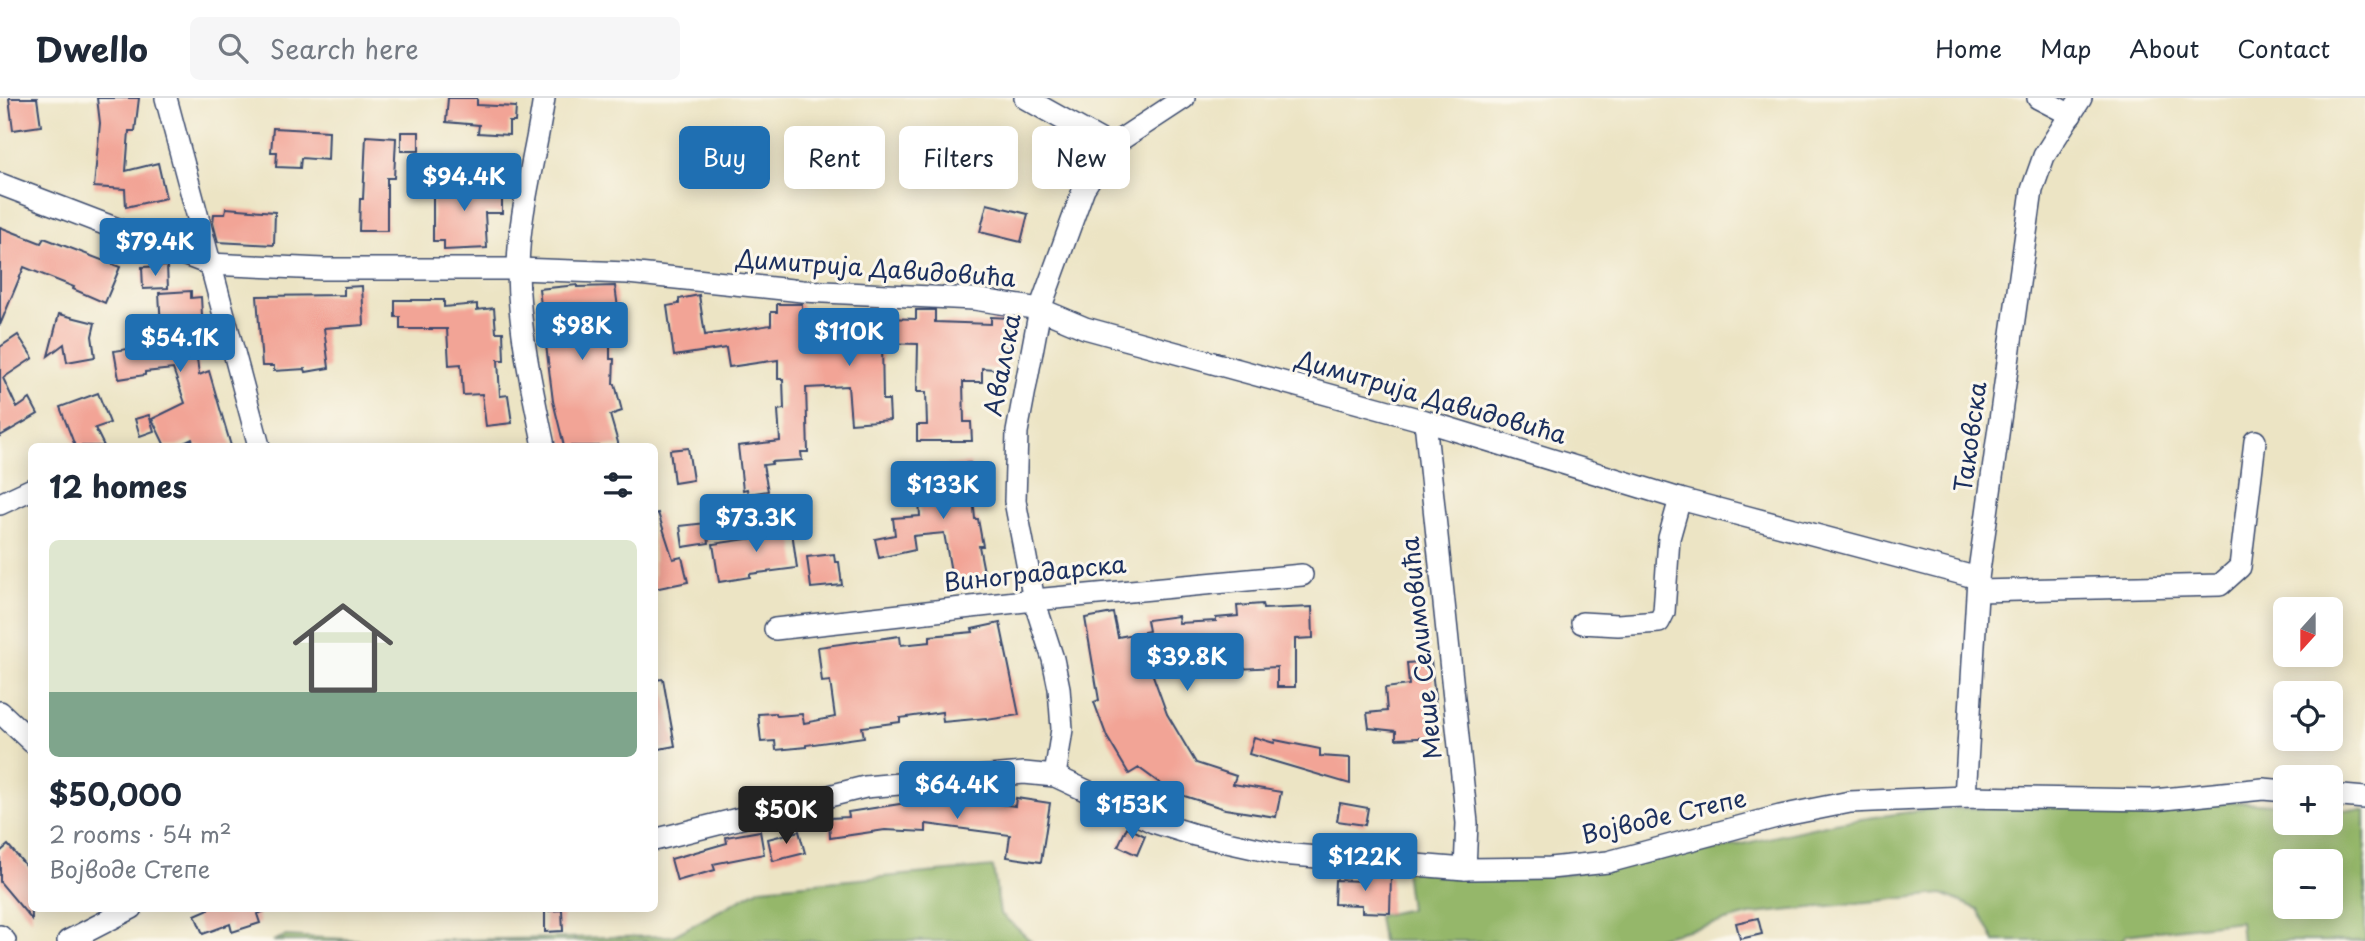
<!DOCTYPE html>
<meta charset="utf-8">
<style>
:root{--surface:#fff;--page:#f6f6f7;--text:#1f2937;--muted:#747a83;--line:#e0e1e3;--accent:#1f6fb2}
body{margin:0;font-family:"Playpen Sans",sans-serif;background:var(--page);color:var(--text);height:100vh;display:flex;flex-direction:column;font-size:26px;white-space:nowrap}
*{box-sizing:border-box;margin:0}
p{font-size:23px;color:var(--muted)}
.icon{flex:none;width:38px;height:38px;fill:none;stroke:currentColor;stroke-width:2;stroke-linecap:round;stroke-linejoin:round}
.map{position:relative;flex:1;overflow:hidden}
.details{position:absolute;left:28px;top:345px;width:630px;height:469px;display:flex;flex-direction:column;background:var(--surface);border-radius:10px;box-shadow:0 4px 18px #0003}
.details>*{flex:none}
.top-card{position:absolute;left:679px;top:28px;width:665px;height:63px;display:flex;gap:14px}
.needle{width:46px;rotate:201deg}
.fabs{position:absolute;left:2273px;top:499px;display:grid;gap:14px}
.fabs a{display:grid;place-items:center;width:70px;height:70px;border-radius:10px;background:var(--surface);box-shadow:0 4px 18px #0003;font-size:35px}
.price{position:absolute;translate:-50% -60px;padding:0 16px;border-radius:7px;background:var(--accent);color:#fff;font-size:23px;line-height:46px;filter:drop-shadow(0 2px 4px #0008)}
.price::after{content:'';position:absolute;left:50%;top:42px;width:21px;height:16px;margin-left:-10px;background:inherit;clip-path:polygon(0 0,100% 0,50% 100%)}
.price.current{background:#222;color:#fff}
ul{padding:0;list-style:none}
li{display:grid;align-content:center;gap:14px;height:371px;padding:0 21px}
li+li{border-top:2px solid var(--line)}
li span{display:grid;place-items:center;height:217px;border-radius:10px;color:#555}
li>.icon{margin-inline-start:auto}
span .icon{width:126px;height:126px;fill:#fffc;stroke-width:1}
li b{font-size:30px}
h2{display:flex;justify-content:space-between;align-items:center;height:84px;padding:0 21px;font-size:30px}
.chip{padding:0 24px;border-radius:10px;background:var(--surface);box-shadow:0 4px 18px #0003;font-size:24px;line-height:63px}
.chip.current{background:var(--accent);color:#fff}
header{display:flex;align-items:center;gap:42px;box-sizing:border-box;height:98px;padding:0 35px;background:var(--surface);border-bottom:2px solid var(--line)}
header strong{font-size:33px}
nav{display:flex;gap:38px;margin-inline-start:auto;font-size:24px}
.search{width:490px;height:63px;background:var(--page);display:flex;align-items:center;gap:18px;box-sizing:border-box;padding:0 24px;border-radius:10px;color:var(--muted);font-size:26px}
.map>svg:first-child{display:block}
</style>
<header>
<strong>Dwello</strong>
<div class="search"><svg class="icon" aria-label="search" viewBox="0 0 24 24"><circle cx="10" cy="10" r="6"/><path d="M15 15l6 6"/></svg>Search here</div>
<nav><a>Home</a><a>Map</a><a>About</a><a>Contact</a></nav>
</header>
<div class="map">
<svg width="2365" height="843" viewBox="0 0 2365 843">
<rect width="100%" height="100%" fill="#fbf7ec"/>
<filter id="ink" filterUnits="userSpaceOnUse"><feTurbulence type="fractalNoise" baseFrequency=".0143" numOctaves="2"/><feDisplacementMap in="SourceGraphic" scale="14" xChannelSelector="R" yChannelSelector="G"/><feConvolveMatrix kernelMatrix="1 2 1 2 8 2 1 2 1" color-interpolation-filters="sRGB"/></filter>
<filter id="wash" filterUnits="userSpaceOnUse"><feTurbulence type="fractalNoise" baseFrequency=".00686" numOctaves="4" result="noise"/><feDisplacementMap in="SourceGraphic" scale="28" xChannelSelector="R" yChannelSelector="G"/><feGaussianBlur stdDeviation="1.57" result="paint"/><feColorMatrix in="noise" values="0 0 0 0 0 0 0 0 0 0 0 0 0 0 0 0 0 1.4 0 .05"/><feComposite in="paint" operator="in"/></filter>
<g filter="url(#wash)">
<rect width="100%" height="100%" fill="#ece4c4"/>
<g fill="#95b76b" stroke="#587364" stroke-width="2" fill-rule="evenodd">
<path d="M 2242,704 L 2285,707 L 2286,724 L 2331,724 L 2331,711 L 2365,713 L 2365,843 L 2242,843 L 2240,823 L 2126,837 L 2122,843 L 1995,843 L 1978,811 L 1942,796 L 1754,816 L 1643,843 L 1382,843 L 1378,818 L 1410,811 L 1405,772 L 1559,777 L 1721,751 L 1834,725 L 1930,711 ZM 2286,763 L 2331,763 L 2331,808 L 2286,808 Z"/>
<path d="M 993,769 L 1000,815 L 1031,843 L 396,843 L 673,838 L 761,790 Z"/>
<path d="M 285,838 L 383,843 L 273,843 Z"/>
</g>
<g id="blocks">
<g fill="#f2a496">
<path d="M 9,0 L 37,0 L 41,28 L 13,32 Z"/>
<path d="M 97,0 L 139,0 L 135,33 L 129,33 L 126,73 L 158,65 L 166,100 L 126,109 L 125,91 L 94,89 L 100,25 Z"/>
<path d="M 448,0 L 477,0 L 477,7 L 516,9 L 515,24 L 509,24 L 509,37 L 478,35 L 479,27 L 446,24 Z"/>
<path d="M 273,30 L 329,33 L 328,62 L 301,60 L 300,70 L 276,69 L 277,54 L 271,54 Z"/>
<rect x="401" y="34" width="18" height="19"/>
<path d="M 366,38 L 396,40 L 394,80 L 387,80 L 387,133 L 359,133 L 360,101 L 363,101 Z"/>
<path d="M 471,84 L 502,85 L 502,115 L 485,115 L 487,150 L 444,152 L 444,143 L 433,143 L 433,86 L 471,87 Z"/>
<path d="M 987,106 L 1028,116 L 1021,144 L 980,134 Z"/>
<path d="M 226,110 L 275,114 L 274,147 L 218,144 L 213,125 L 214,116 L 225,116 Z"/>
<path d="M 0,129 L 41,145 L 44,140 L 120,169 L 105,205 L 73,191 L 74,189 L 24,169 L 0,227 Z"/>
<path d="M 167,168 L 168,190 L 143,191 L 142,169 Z"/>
<path d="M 577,187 L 577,189 L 615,188 L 619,217 L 610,218 L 610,261 L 614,261 L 613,286 L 615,286 L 622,313 L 610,317 L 619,348 L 564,348 L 553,303 L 539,191 Z"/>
<path d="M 362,188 L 364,227 L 324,230 L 329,270 L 306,274 L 305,271 L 274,273 L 274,268 L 262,268 L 257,198 L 344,197 L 344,189 Z"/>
<path d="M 191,193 L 191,200 L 201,199 L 203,236 L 194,236 L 199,277 L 209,273 L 231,348 L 195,348 L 192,341 L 177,348 L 165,348 L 152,321 L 185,305 L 173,271 L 145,274 L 145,277 L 119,281 L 114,253 L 162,246 L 159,195 Z"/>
<path d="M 699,197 L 705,237 L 771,227 L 771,214 L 777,214 L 777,206 L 802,206 L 802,217 L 862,216 L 883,213 L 884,220 L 916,221 L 916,212 L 935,212 L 935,224 L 991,226 L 991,219 L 1010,220 L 1006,272 L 982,270 L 982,284 L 963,284 L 964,324 L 971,324 L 972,343 L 917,343 L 917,327 L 927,327 L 926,294 L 917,294 L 918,246 L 882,245 L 883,302 L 889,302 L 890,322 L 851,325 L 848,288 L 806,290 L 808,354 L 801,354 L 802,362 L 771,364 L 772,366 L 763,367 L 768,393 L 748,396 L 747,391 L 743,392 L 738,348 L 780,343 L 778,312 L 784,311 L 783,281 L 778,281 L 778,262 L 729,269 L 726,250 L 674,258 L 667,208 L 679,206 L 679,201 Z"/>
<path d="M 395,202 L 444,202 L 444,209 L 477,206 L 477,212 L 494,210 L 496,234 L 503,234 L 504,262 L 498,262 L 500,298 L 508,297 L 512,325 L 486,328 L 482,296 L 463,297 L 461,266 L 449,267 L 447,231 L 400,231 L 400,219 L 395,219 Z"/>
<path d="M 59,216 L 95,225 L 92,238 L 95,259 L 67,264 L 64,246 L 48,258 Z"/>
<path d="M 18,237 L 33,260 L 3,280 L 17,310 L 30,301 L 38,316 L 0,338 L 0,249 Z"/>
<path d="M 98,295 L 110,325 L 95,330 L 104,348 L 75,348 L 60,309 Z"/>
<path d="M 149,317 L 154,333 L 140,338 L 135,321 Z"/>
<path d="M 688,350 L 693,382 L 674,385 L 670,352 Z"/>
<path d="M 970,365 L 975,421 L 978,421 L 983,448 L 979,448 L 985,479 L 953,485 L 944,435 L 913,438 L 915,452 L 879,460 L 875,441 L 895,437 L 893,420 L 920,418 L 917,371 Z"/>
<path d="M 658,415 L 673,461 L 682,459 L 688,484 L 654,491 L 654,416 Z"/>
<path d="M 706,425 L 709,445 L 683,449 L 680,428 Z"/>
<path d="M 791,426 L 797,470 L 750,476 L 750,479 L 719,484 L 713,446 L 761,439 L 760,430 Z"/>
<path d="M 834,456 L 835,464 L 839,464 L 842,487 L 811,490 L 807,459 Z"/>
<path d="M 1262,506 L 1263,511 L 1312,509 L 1313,540 L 1295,541 L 1295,589 L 1277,589 L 1277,569 L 1217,572 L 1216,550 L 1146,558 L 1167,616 L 1196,665 L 1236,678 L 1233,686 L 1281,694 L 1276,719 L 1225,711 L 1172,694 L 1139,670 L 1129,676 L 1107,639 L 1094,604 L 1099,602 L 1085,520 L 1113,515 L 1118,539 L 1149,533 L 1147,522 L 1178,518 L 1179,525 L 1216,523 L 1216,520 L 1238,518 L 1237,508 Z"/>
<path d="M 1000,525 L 1019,617 L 987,622 L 986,620 L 943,624 L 942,614 L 900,620 L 900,624 L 862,629 L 864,639 L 806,647 L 806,649 L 776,652 L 775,643 L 761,644 L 758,616 L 775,615 L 777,618 L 802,616 L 804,625 L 835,619 L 830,583 L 822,584 L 818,549 L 900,538 L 901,547 L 930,544 L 930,538 L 973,534 L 972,531 Z"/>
<path d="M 1431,563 L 1439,639 L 1396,641 L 1396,633 L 1369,630 L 1367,615 L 1387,613 L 1385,590 L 1409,587 L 1407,565 Z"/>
<path d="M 663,581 L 675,648 L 654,652 L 654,582 Z"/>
<path d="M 1254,639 L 1274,645 L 1275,642 L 1320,651 L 1320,658 L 1350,660 L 1350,686 L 1249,656 Z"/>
<path d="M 949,699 L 1015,708 L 1016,700 L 1050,705 L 1041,764 L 1007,759 L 1010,737 L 926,726 L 926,734 L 885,732 L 830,740 L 829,720 L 849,719 L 848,714 L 906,705 L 907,702 L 948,703 Z"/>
<path d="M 1340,705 L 1368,710 L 1365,727 L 1337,723 Z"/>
<path d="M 1127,729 L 1145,738 L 1137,757 L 1118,748 Z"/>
<path d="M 760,733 L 764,756 L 713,766 L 715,772 L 677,783 L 671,761 L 727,745 L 726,739 Z"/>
<path d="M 799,733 L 805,755 L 773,763 L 768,741 Z"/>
<path d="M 8,747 L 31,774 L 32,822 L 0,784 L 0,754 Z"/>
<path d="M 1362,777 L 1391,778 L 1390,815 L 1362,814 L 1362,807 L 1334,806 L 1335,782 L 1362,783 Z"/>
<path d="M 211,810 L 268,810 L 268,812 L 257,816 L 260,825 L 232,834 L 230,826 L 203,836 L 195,817 Z"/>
<path d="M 562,812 L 563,833 L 545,834 L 545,813 Z"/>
<path d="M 1758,820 L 1762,836 L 1740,841 L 1736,825 Z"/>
</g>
</g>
</g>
<g filter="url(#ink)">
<use href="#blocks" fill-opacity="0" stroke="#3a4a6d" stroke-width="2"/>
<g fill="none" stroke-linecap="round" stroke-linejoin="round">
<g stroke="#3a4a6d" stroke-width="24">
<g id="minor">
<path d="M 166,0 L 259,348"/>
<path d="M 1025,0 L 1111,48"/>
<path d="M 2038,0 L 2071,17"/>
<path d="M 0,86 L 209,166 L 323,171 L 518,171 L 628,175 L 802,193 L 974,201 L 1040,211 L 1085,230 L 1425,323 L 1680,401 L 1978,480"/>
<path d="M 1425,323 L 1467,725 L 1465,771"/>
<path d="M 544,348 C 532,291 519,233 518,174 C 518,115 536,58 544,0"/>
<path d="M 0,406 L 32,391"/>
<path d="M 1978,493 L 2220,487 L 2240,469 L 2255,343"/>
<path d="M 1582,525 L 1618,527 L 1659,524 L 1664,514 L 1669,440 L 1680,401"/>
<path d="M 775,531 L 1034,502 L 1302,477"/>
<path d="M 0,614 L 32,644"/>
<path d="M 1055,678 L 1062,631 L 1059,590 L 1053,561 L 1034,502 L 1015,403 L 1017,334 L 1040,211 L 1084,90 L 1111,48 L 1184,0"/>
<path d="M 2331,697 L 2365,700"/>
<path d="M 1965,699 L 1978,480 L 2032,92 L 2044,58 L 2081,0"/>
<path d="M 654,742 L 865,689 L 1024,675 L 1055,678 L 1153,724 L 1195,737 L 1281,756 L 1465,771 L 1550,770 L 1608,764 L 1780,718 L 1850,704 L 1965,699 L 2154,702 L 2263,691 L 2286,693"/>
<path d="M 0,838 L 5,843"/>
<path d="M 68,843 L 132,810"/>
</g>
</g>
<use href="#minor" stroke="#fff" stroke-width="21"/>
</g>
</g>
<g text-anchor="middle" stroke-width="6" stroke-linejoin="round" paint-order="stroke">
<g font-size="24" fill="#1b2f5e" stroke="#fbf7ec">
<text transform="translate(876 171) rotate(4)" y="8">Димитрија Давидовића</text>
<text transform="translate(1003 267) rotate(-79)" y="8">Авалска</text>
<text transform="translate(1431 300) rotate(16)" y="8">Димитрија Давидовића</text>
<text transform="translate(1971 339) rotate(-82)" y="8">Таковска</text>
<text transform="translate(1035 476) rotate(-6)" y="8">Виноградарска</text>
<text transform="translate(1422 550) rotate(-96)" y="8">Меше Селимовића</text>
<text transform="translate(1664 719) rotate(-13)" y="8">Војводе Степе</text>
</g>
</g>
</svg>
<div class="fabs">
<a><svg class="needle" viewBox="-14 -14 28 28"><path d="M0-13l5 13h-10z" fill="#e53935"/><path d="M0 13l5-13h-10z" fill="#747a83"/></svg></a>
<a><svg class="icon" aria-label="locate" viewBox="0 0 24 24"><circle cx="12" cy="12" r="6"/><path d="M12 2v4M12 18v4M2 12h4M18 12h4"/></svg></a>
<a>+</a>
<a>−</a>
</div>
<b class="price" style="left:464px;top:115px">$94.4K</b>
<b class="price" style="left:155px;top:180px">$79.4K</b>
<b class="price" style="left:582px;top:264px">$98K</b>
<b class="price" style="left:849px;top:270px">$110K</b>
<b class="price" style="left:180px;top:276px">$54.1K</b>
<b class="price" style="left:943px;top:423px">$133K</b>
<b class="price" style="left:756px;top:456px">$73.3K</b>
<b class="price" style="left:1187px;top:595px">$39.8K</b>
<b class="price" style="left:957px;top:723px">$64.4K</b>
<b class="price" style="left:1132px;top:743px">$153K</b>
<b class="price current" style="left:786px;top:748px">$50K</b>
<b class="price" style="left:1365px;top:795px">$122K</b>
<div class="top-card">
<a class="chip current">Buy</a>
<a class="chip">Rent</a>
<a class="chip">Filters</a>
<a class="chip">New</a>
</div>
<section class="details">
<h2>12 homes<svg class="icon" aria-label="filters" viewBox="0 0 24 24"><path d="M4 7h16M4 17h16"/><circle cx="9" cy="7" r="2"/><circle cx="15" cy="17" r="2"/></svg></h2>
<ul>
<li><span style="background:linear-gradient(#dfe7d0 70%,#7fa58c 0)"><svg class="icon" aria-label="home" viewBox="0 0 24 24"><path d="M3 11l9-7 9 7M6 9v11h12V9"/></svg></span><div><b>$50,000</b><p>2 rooms · 54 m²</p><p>Војводе Степе</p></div></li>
</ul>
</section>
</div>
